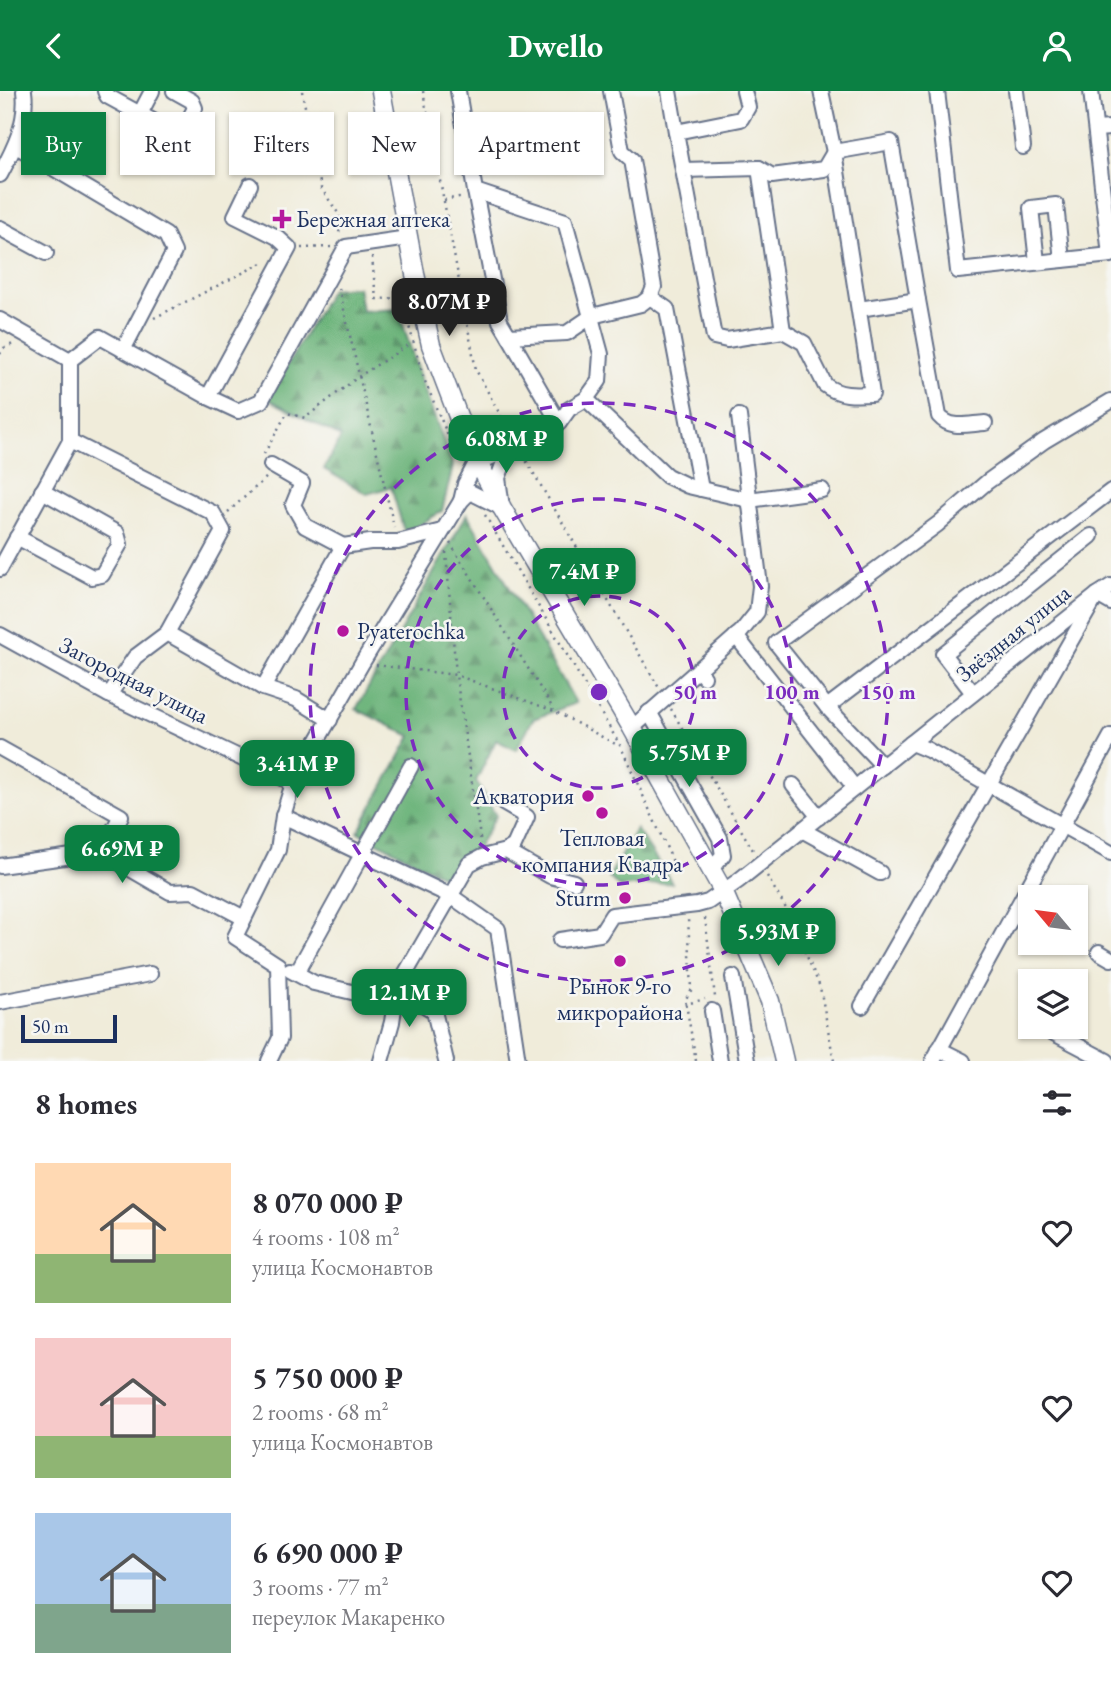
<!DOCTYPE html>
<meta charset="utf-8">
<style>
:root{--surface:#fff;--page:#f7f7f7;--text:#2b2b33;--muted:#7c7c81;--accent:#0b8043}
body{margin:0;font-family:"EB Garamond",serif;background:var(--page);color:var(--text);height:100vh;display:flex;flex-direction:column;font-size:26px;white-space:nowrap}
*{box-sizing:border-box;margin:0}
p{font-size:23px;color:var(--muted)}
.icon{flex:none;width:38px;height:38px;fill:none;stroke:currentColor;stroke-width:2;stroke-linecap:round;stroke-linejoin:round}
.map{position:relative;height:970px;overflow:hidden}
.sheet{display:flex;flex-direction:column;background:var(--surface);flex:1}
.sheet>*{flex:none}
.top-card{position:absolute;left:21px;top:21px;width:700px;height:63px;display:flex;gap:14px}
.needle{width:46px;rotate:299deg}
.tools{position:absolute;left:1018px;top:794px;display:grid;gap:14px}
.tools a{display:grid;place-items:center;width:70px;height:70px;border-radius:0px;background:var(--surface);box-shadow:0 2px 5px #0004;font-size:35px}
.scale{position:absolute;left:21px;bottom:18px;width:96px;box-sizing:border-box;padding-left:7px;border:4px solid #1b2f5e;border-top:0;font-size:19px;line-height:24px;white-space:nowrap;color:#1b2f5e;-webkit-text-stroke:5px #f6f6f2;paint-order:stroke}
.price{position:absolute;translate:-50% -60px;padding:0 16px;border-radius:14px;background:var(--accent);color:#fff;font-size:23px;line-height:46px;filter:drop-shadow(0 2px 4px #0008)}
.price::after{content:'';position:absolute;left:50%;top:42px;width:21px;height:16px;margin-left:-10px;background:inherit;clip-path:polygon(0 0,100% 0,50% 100%)}
.price.on{background:#222;color:#fff}
ul{padding:0;list-style:none}
li{display:flex;align-items:center;gap:21px;height:175px;padding:0 35px}
li span{display:grid;place-items:center;flex:none;width:196px;height:140px;border-radius:0px;color:#555}
li>.icon{margin-inline-start:auto}
span .icon{width:84px;height:84px;fill:#fffc;stroke-width:1}
li b{font-size:30px}
h2{display:flex;justify-content:space-between;align-items:center;height:84px;padding:0 35px;font-size:30px}
.chip{padding:0 24px;border-radius:0px;background:var(--surface);box-shadow:0 2px 5px #0004;font-size:24px;line-height:63px}
.chip.on{background:var(--accent);color:#fff}
header{display:flex;justify-content:space-between;align-items:center;height:91px;padding:0 35px;background:var(--accent);color:#fff;font-size:32px;font-weight:700}
.map>svg:first-child{display:block}
</style>
<header><svg class="icon" aria-label="back" viewBox="0 0 24 24"><path d="M15 5l-7 7 7 7"/></svg>Dwello<svg class="icon" aria-label="person" viewBox="0 0 24 24"><circle cx="12" cy="8" r="4"/><path d="M4 21q1-7 8-7t8 7"/></svg></header>
<div class="map">
<svg width="1111" height="970" viewBox="0 0 1111 970">
<defs>
<pattern id="forest-firs" width="22" height="20" patternUnits="userSpaceOnUse" patternTransform="scale(1.75)"><rect width="22" height="20" fill="#6cb47a"/><path d="M5 1l3.5 6h-7zM16 11l3.5 6h-7z" fill="#589367"/></pattern>
</defs>
<rect width="100%" height="100%" fill="#f6f6f2"/>
<filter id="ink" filterUnits="userSpaceOnUse"><feTurbulence type="fractalNoise" baseFrequency=".0143" numOctaves="2"/><feDisplacementMap in="SourceGraphic" scale="14" xChannelSelector="R" yChannelSelector="G"/><feConvolveMatrix kernelMatrix="1 2 1 2 8 2 1 2 1" color-interpolation-filters="sRGB"/></filter>
<filter id="wash" filterUnits="userSpaceOnUse"><feTurbulence type="fractalNoise" baseFrequency=".00686" numOctaves="4" result="noise"/><feDisplacementMap in="SourceGraphic" scale="28" xChannelSelector="R" yChannelSelector="G"/><feGaussianBlur stdDeviation="1.57" result="paint"/><feColorMatrix in="noise" values="0 0 0 0 0 0 0 0 0 0 0 0 0 0 0 0 0 1.4 0 .05"/><feComposite in="paint" operator="in"/></filter>
<g filter="url(#wash)">
<rect width="100%" height="100%" fill="#f0ecda"/>
<g fill="url(#forest-firs)" stroke="#44726c" stroke-width="2">
<path d="M 358,196 L 362,220 L 398,218 L 422,293 L 453,375 L 442,420 L 405,443 L 391,396 L 367,403 L 324,378 L 341,346 L 268,308 L 331,198 Z"/>
<path d="M 467,423 L 576,612 L 533,628 L 516,659 L 496,649 L 476,690 L 496,725 L 473,764 L 445,786 L 358,741 L 411,645 L 356,618 Z"/>
<path d="M 636,738 L 672,792 L 619,796 L 609,786 Z"/>
</g>
</g>
<g filter="url(#ink)">
<g fill="none" stroke-linecap="round" stroke-linejoin="round">
<g stroke="#667189" stroke-width="18">
<g id="minor">
<path d="M 105,0 L 107,5 L 140,23 L 152,0"/>
<path d="M 458,0 L 475,100 L 565,130 L 601,263 L 599,290 L 586,308 L 569,318 L 559,332 L 526,345 L 509,358 L 489,367 L 469,354"/>
<path d="M 669,0 L 676,41"/>
<path d="M 937,0 L 958,180 L 1111,164"/>
<path d="M 1016,0 L 1023,56"/>
<path d="M 1091,0 L 1110,164"/>
<path d="M 140,23 L 175,42 L 182,41 L 195,17 L 192,10 L 174,0"/>
<path d="M 1096,38 L 1111,37"/>
<path d="M 16,55 L 166,144 L 174,161 L 123,259"/>
<path d="M 759,77 L 772,85 L 824,78 L 834,61 L 891,51 L 918,209"/>
<path d="M 683,79 L 759,77 L 783,240 L 727,249 L 714,246 L 676,41 L 741,28 L 748,16 L 744,0"/>
<path d="M 0,84 C 14,58 28,31 24,0"/>
<path d="M 475,100 L 500,230 L 509,245 L 567,242 L 592,225 L 641,213 L 650,206 L 654,196 L 632,69 L 622,60 L 611,0"/>
<path d="M 0,137 L 46,162"/>
<path d="M 1037,171 L 1031,117 L 1056,114 L 1062,169"/>
<path d="M 650,206 L 667,218 L 701,398"/>
<path d="M 859,218 L 918,209 L 939,325 C 951,339 968,333 985,332"/>
<path d="M 0,229 L 70,269"/>
<path d="M 783,240 L 804,252 L 825,294 C 839,305 855,304 872,303 L 834,61 L 821,0"/>
<path d="M 509,245 L 559,332"/>
<path d="M 208,306 L 238,320 L 261,310 L 346,156 L 408,147"/>
<path d="M 586,308 L 667,385 L 688,395 L 749,409 L 822,399"/>
<path d="M 70,350 L 213,422 L 223,440 L 167,542"/>
<path d="M 271,374 L 302,392 L 293,414 L 305,435 L 343,455"/>
<path d="M 501,409 L 498,387 L 509,358"/>
<path d="M 461,410 L 465,393 L 477,370"/>
<path d="M 17,446 L 92,486 L 102,484 L 120,453 L 117,442 L 42,400"/>
<path d="M 0,478 L 70,350 L 70,269 L 100,246 L 208,306 L 289,157 L 277,146 L 235,125 L 250,94"/>
<path d="M 0,544 L 109,604 L 293,692 L 362,572 L 461,410 L 470,401 L 502,417"/>
<path d="M 736,545 L 855,697"/>
<path d="M 704,586 L 698,579 L 741,541 L 757,521 L 760,495 L 739,325"/>
<path d="M 263,597 L 343,455 L 370,451 L 398,451 L 442,440"/>
<path d="M 973,602 L 943,563 L 1091,445"/>
<path d="M 109,604 L 135,566 L 167,542 L 263,597 L 296,608 L 330,629"/>
<path d="M 827,616 L 1111,400"/>
<path d="M 649,621 L 720,747 L 723,764 L 711,778"/>
<path d="M 632,637 L 698,579"/>
<path d="M 911,652 L 928,659 L 1111,762"/>
<path d="M 0,657 L 121,725 L 101,761"/>
<path d="M 883,675 L 827,616 L 776,552 L 938,433 L 987,391 L 1044,350 L 1111,310"/>
<path d="M 793,694 L 819,726"/>
<path d="M 503,712 L 527,726 L 514,755 L 506,760"/>
<path d="M 283,725 L 451,805 L 498,838 L 518,970"/>
<path d="M 802,739 L 880,782"/>
<path d="M 0,775 L 101,761 L 170,801 L 193,800 L 244,827"/>
<path d="M 560,849 L 600,843 L 612,824 L 697,814 L 708,811 L 738,790 L 1097,504 L 1111,495"/>
<path d="M 1099,861 L 1111,868"/>
<path d="M 290,879 L 314,892 L 377,907 L 397,897"/>
<path d="M 297,881 L 411,675"/>
<path d="M 733,886 L 747,970"/>
<path d="M 0,911 L 150,883"/>
<path d="M 862,915 L 1097,504 L 1111,512"/>
<path d="M 712,920 L 720,970"/>
<path d="M 1050,940 L 1107,970"/>
<path d="M 939,958 L 963,970"/>
<path d="M 269,970 L 280,947 L 278,874 L 235,846 L 278,759 L 283,725 L 293,692"/>
<path d="M 381,970 L 392,931 L 397,897"/>
<path d="M 446,970 L 434,920 L 397,897 L 469,773 L 482,766 L 506,760 L 550,785 L 574,791"/>
<path d="M 933,970 L 1111,645"/>
</g>
</g>
<g stroke="#667189" stroke-width="21">
<path id="major" d="M 381,0 L 415,183 L 431,254 L 469,354 L 502,417 L 632,637 L 723,800 L 770,910 L 784,970"/>
</g>
<g stroke="#667189" stroke-width="2.5" stroke-dasharray="2 5" stroke-linecap="butt">
<path d="M 302,0 L 321,97 L 340,125 L 339,146"/>
<path d="M 423,0 L 476,279 L 509,340"/>
<path d="M 444,109 L 464,105"/>
<path d="M 301,157 L 333,156"/>
<path d="M 372,166 L 376,208 L 401,207 L 424,288 L 451,352"/>
<path d="M 339,197 L 394,436"/>
<path d="M 154,227 L 266,170"/>
<path d="M 0,263 L 4,257 L 13,253"/>
<path d="M 455,361 L 460,374"/>
<path d="M 264,363 L 287,322 L 305,327 L 358,286 L 411,252"/>
<path d="M 523,364 L 659,597"/>
<path d="M 228,421 L 267,386"/>
<path d="M 485,424 L 621,656 L 679,784"/>
<path d="M 450,452 L 554,619"/>
<path d="M 446,461 L 456,584 L 481,753"/>
<path d="M 376,574 L 456,584 L 554,620 L 619,655"/>
<path d="M 671,618 L 754,761"/>
<path d="M 767,785 L 788,821 L 820,896 L 834,970"/>
<path d="M 705,827 L 715,906"/>
<path d="M 1076,848 L 1087,854"/>
<path d="M 686,913 L 685,909 L 692,898 L 688,828"/>
<path d="M 696,970 L 686,913 L 705,908"/>
</g>
<use href="#minor" stroke="#fff" stroke-width="14"/>
<use href="#major" stroke="#fff" stroke-width="18"/>
</g>
</g>
<g fill="none" stroke="#7b2cbf" stroke-width="3.5" stroke-dasharray="12 9">
<circle cx="599" cy="601" r="96"/>
<circle cx="599" cy="601" r="193"/>
<circle cx="599" cy="601" r="289"/>
</g>
<g fill="#b5179e" stroke="#f6f6f2" stroke-width="2.5">
<path d="M278.5 117.5h7v7h7v7h-7v7h-7v-7h-7v-7h7z"/>
<circle cx="343" cy="540" r="7"/>
<circle cx="588" cy="705" r="7"/>
<circle cx="602" cy="722" r="7"/>
<circle cx="625" cy="807" r="7"/>
<circle cx="620" cy="870" r="7"/>
</g>
<g text-anchor="middle" stroke-width="5" stroke-linejoin="round" paint-order="stroke">
<g font-size="23" fill="#1b2f5e" stroke="#f6f6f2" text-anchor="start">
<text x="296" y="136">Бережная аптека</text>
<text x="357" y="548">Pyaterochka</text>
<text x="574" y="713" text-anchor="end">Акватория</text>
<text x="602" y="755" text-anchor="middle">Тепловая<tspan x="602" dy="26">компания Квадра</tspan></text>
<text x="611" y="815" text-anchor="end">Sturm</text>
<text x="620" y="903" text-anchor="middle">Рынок 9-го<tspan x="620" dy="26">микрорайона</tspan></text>
</g>
<g font-size="23" fill="#1b2f5e" stroke="#f6f6f2">
<text transform="translate(1013 542) rotate(-39)" y="8">Звёздная улица</text>
<text transform="translate(134 589) rotate(27)" y="8">Загородная улица</text>
</g>
</g>
<circle cx="599" cy="601" r="10" fill="#7b2cbf" stroke="#f6f6f2" stroke-width="3.5"/>
<g font-size="21" text-anchor="middle" font-weight="bold" fill="#7b2cbf" stroke="#f6f6f2" stroke-width="5" stroke-linejoin="round" paint-order="stroke">
<text x="695" y="608">50 m</text>
<text x="792" y="608">100 m</text>
<text x="888" y="608">150 m</text>
</g>
</svg>
<div class="tools">
<a><svg class="needle" viewBox="-14 -14 28 28"><path d="M0-13l5 13h-10z" fill="#e53935"/><path d="M0 13l5-13h-10z" fill="#7c7c81"/></svg></a>
<a><svg class="icon" aria-label="layers" viewBox="0 0 24 24"><path d="M12 4l9 5-9 5-9-5zM3 14l9 5 9-5"/></svg></a>
</div>
<div class="scale">50 m</div>
<b class="price on" style="left:449px;top:247px">8.07M ₽</b>
<b class="price" style="left:506px;top:384px">6.08M ₽</b>
<b class="price" style="left:584px;top:517px">7.4M ₽</b>
<b class="price" style="left:689px;top:698px">5.75M ₽</b>
<b class="price" style="left:297px;top:709px">3.41M ₽</b>
<b class="price" style="left:122px;top:794px">6.69M ₽</b>
<b class="price" style="left:778px;top:877px">5.93M ₽</b>
<b class="price" style="left:409px;top:938px">12.1M ₽</b>
<div class="top-card">
<a class="chip on">Buy</a>
<a class="chip">Rent</a>
<a class="chip">Filters</a>
<a class="chip">New</a>
<a class="chip">Apartment</a>
</div>
</div>
<section class="sheet">
<h2>8 homes<svg class="icon" aria-label="filters" viewBox="0 0 24 24"><path d="M4 7h16M4 17h16"/><circle cx="9" cy="7" r="2"/><circle cx="15" cy="17" r="2"/></svg></h2>
<ul>
<li><span style="background:linear-gradient(#ffd9b3 65%,#8fb573 0)"><svg class="icon" aria-label="home" viewBox="0 0 24 24"><path d="M3 11l9-7 9 7M6 9v11h12V9"/></svg></span><div><b>8 070 000 ₽</b><p>4 rooms · 108 m²</p><p>улица Космонавтов</p></div><svg class="icon" aria-label="heart" viewBox="0 0 24 24"><path d="M12 20l-8-8c-3-5 5-10 8-4 3-6 11-1 8 4z"/></svg></li>
<li><span style="background:linear-gradient(#f6c9c9 70%,#8fb573 0)"><svg class="icon" aria-label="home" viewBox="0 0 24 24"><path d="M3 11l9-7 9 7M6 9v11h12V9"/></svg></span><div><b>5 750 000 ₽</b><p>2 rooms · 68 m²</p><p>улица Космонавтов</p></div><svg class="icon" aria-label="heart" viewBox="0 0 24 24"><path d="M12 20l-8-8c-3-5 5-10 8-4 3-6 11-1 8 4z"/></svg></li>
<li><span style="background:linear-gradient(#a9c7e8 65%,#7fa58c 0)"><svg class="icon" aria-label="home" viewBox="0 0 24 24"><path d="M3 11l9-7 9 7M6 9v11h12V9"/></svg></span><div><b>6 690 000 ₽</b><p>3 rooms · 77 m²</p><p>переулок Макаренко</p></div><svg class="icon" aria-label="heart" viewBox="0 0 24 24"><path d="M12 20l-8-8c-3-5 5-10 8-4 3-6 11-1 8 4z"/></svg></li>
</ul>
</section>
